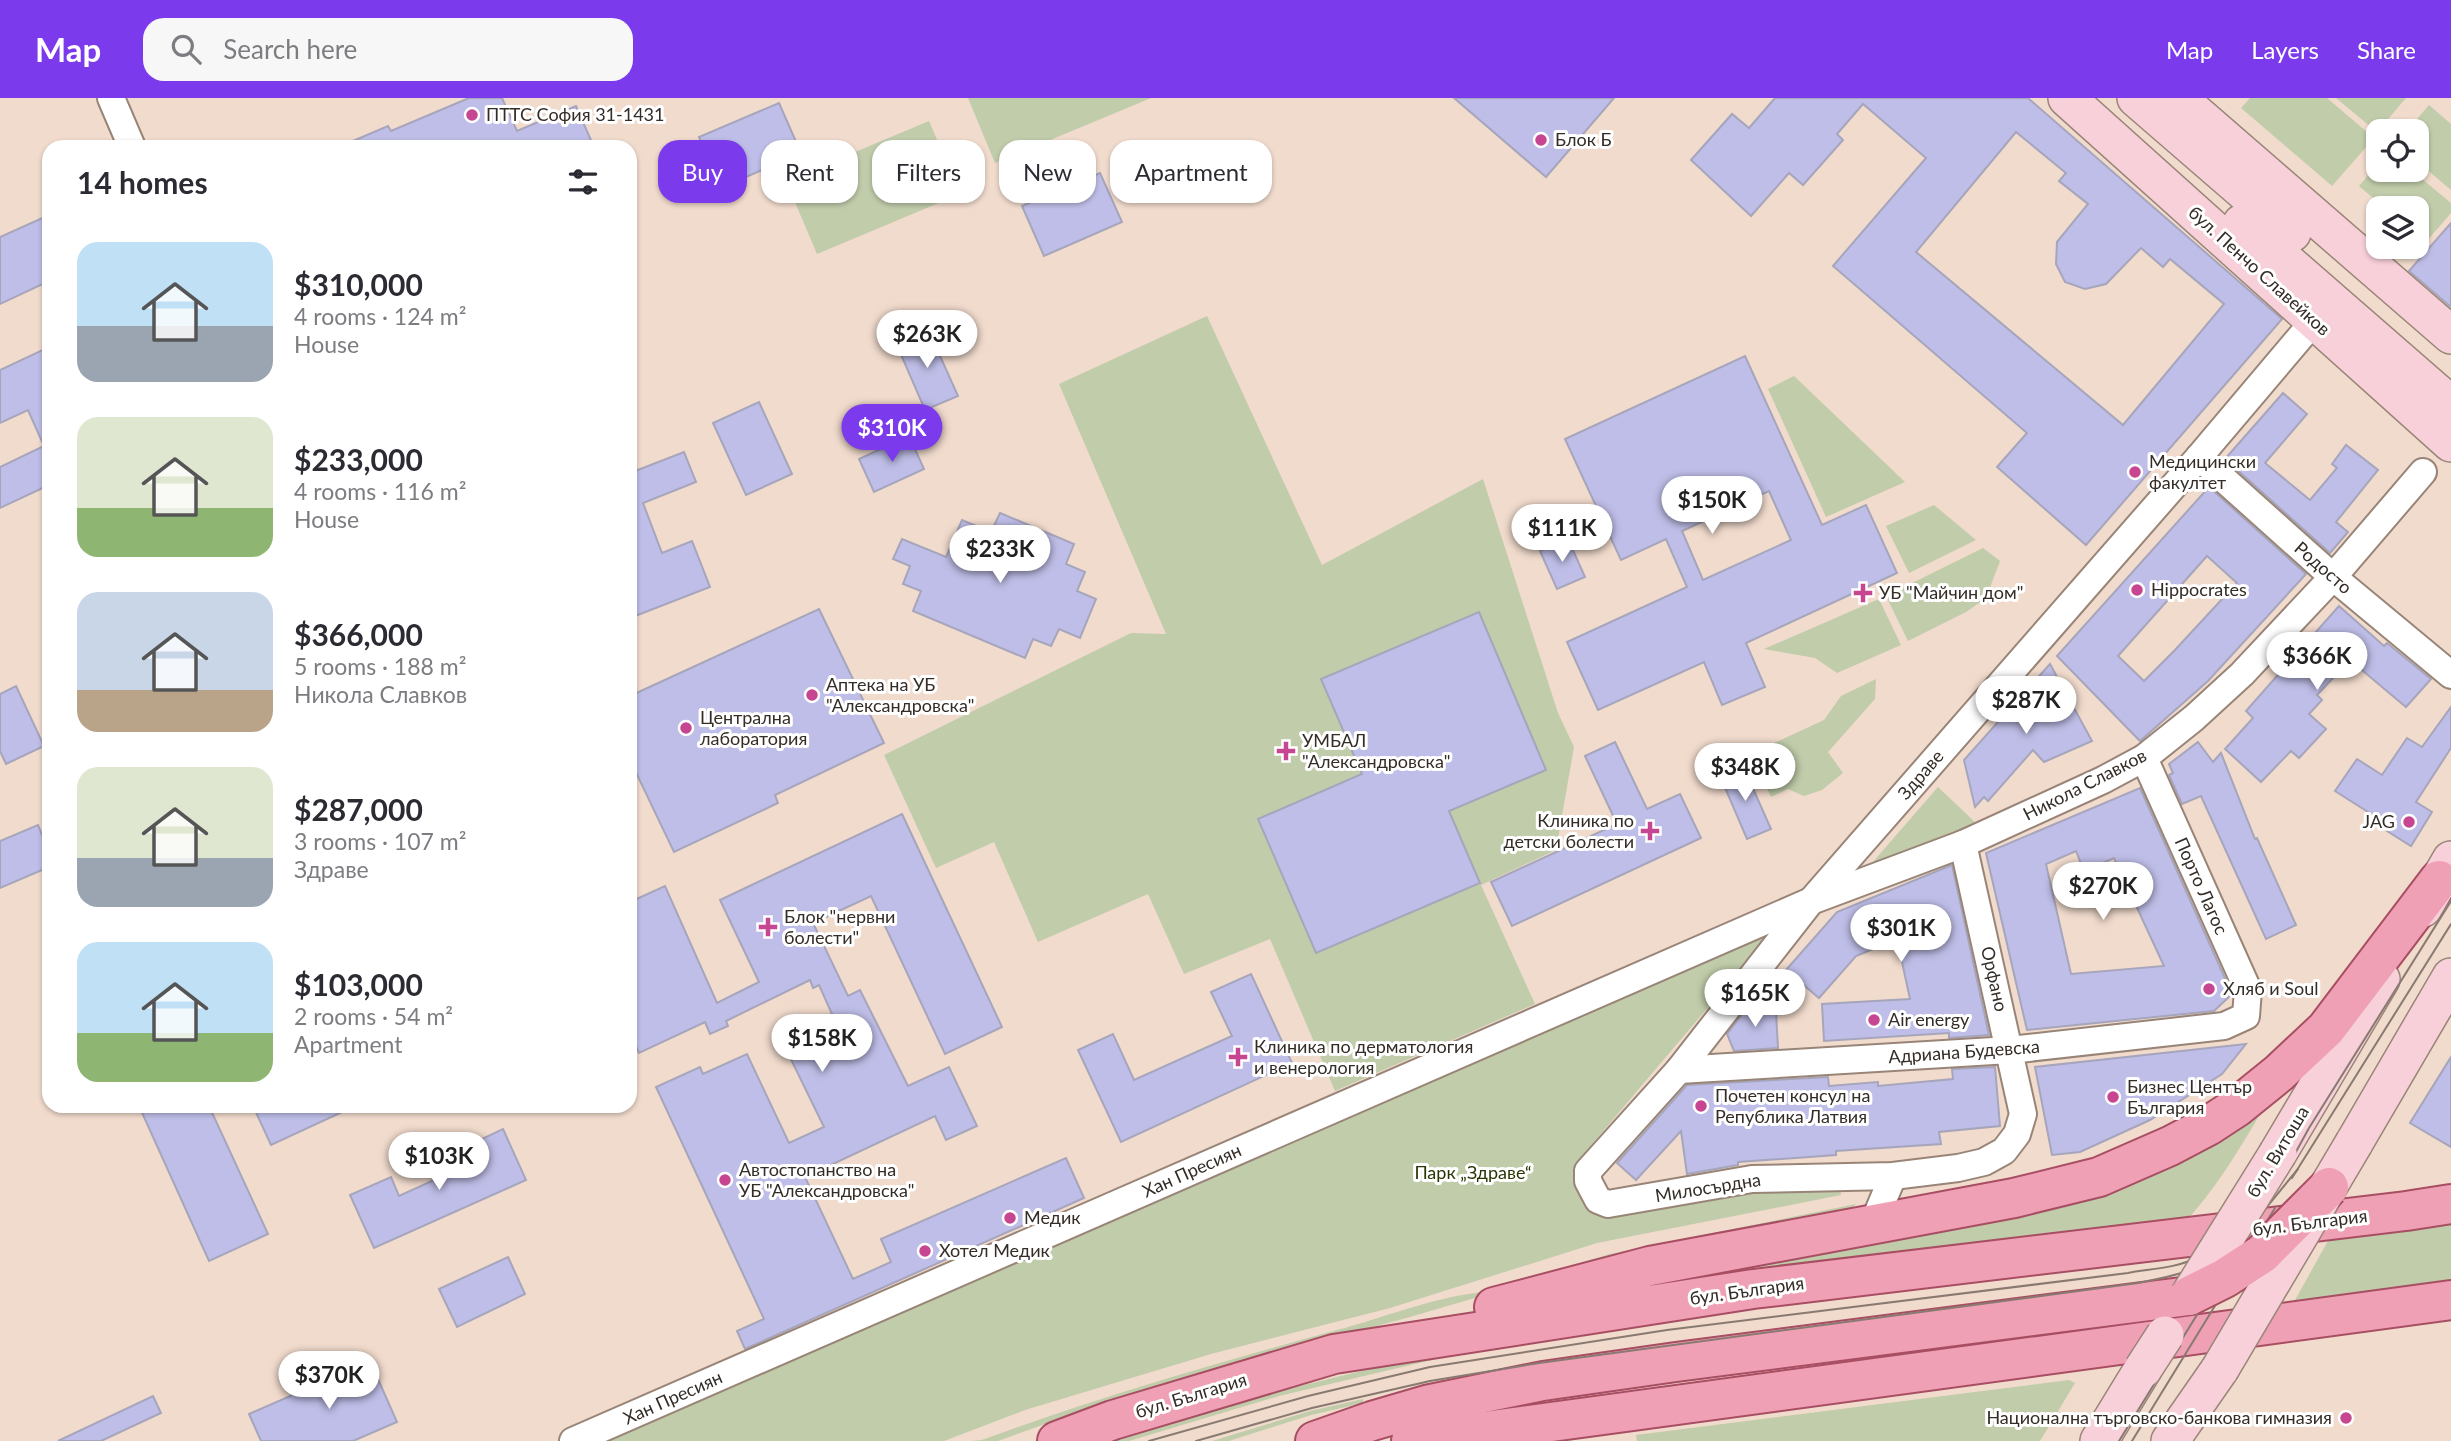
<!DOCTYPE html>
<meta charset="utf-8">
<style>
:root{--surface:#fff;--page:#f7f7f7;--text:#2b2b33;--muted:#7c7c81;--accent:#7c3aed}
body{margin:0;font-family:Lato,sans-serif;background:var(--page);color:var(--text);height:100vh;display:flex;flex-direction:column;font-size:26px;white-space:nowrap}
*{box-sizing:border-box;margin:0}
p{font-size:23px;color:var(--muted)}
.icon{flex:none;width:38px;height:38px;fill:none;stroke:currentColor;stroke-width:2;stroke-linecap:round;stroke-linejoin:round}
.map{position:relative;flex:1;overflow:hidden}
.side{position:absolute;left:42px;top:42px;width:595px;height:973px;display:flex;flex-direction:column;background:var(--surface);border-radius:21px;box-shadow:0 2px 5px #0004}
.side>*{flex:none}
.guide{position:absolute;left:658px;top:42px;width:665px;height:63px;display:flex;gap:14px}
.tools{position:absolute;left:2366px;top:21px;display:grid;gap:14px}
.tools a{display:grid;place-items:center;width:63px;height:63px;border-radius:14px;background:var(--surface);box-shadow:0 2px 5px #0004;font-size:35px}
.price{position:absolute;translate:-50% -60px;padding:0 16px;border-radius:24px;background:#fff;color:#222;font-size:23px;line-height:46px;filter:drop-shadow(0 2px 4px #0008)}
.price::after{content:'';position:absolute;left:50%;top:42px;width:21px;height:16px;margin-left:-10px;background:inherit;clip-path:polygon(0 0,100% 0,50% 100%)}
.price.current{background:var(--accent);color:#fff}
ul{padding:0;list-style:none}
li{display:flex;align-items:center;gap:21px;height:175px;padding:0 35px}
li span{display:grid;place-items:center;flex:none;width:196px;height:140px;border-radius:21px;color:#555}
li>.icon{margin-inline-start:auto}
span .icon{width:84px;height:84px;fill:#fffc;stroke-width:1}
li b{font-size:30px}
h2{display:flex;justify-content:space-between;align-items:center;height:84px;padding:0 35px;font-size:30px}
.pill{padding:0 24px;border-radius:21px;background:var(--surface);box-shadow:0 2px 5px #0004;font-size:24px;line-height:63px}
.pill.current{background:var(--accent);color:#fff}
header{display:flex;align-items:center;gap:42px;box-sizing:border-box;height:98px;padding:0 35px;background:var(--accent);color:#fff}
header strong{font-size:33px}
nav{display:flex;gap:38px;margin-inline-start:auto;font-size:24px}
.search{width:490px;height:63px;background:var(--page);display:flex;align-items:center;gap:18px;box-sizing:border-box;padding:0 24px;border-radius:21px;color:var(--muted);font-size:26px}
.map>svg:first-child{display:block}
</style>
<header>
<strong>Map</strong>
<div class="search"><svg class="icon" aria-label="search" viewBox="0 0 24 24"><circle cx="10" cy="10" r="6"/><path d="M15 15l6 6"/></svg>Search here</div>
<nav><a>Map</a><a>Layers</a><a>Share</a></nav>
</header>
<div class="map">
<svg width="2451" height="1343" viewBox="0 0 2451 1343">
<rect width="100%" height="100%" fill="#f1dbcd"/>
<g fill="#c0ccaa">
<path d="M 968,0 L 1151,0 L 995,65 Z"/>
<path d="M 2250,0 L 2327,0 L 2374,40 L 2332,88 L 2241,10 Z"/>
<path d="M 2336,0 L 2406,0 L 2377,34 Z"/>
<path d="M 2429,7 L 2451,26 L 2451,92 L 2417,63 L 2417,33 L 2407,33 Z"/>
<path d="M 929,23 L 960,96 L 817,156 L 786,83 Z"/>
<path d="M 2378,66 L 2378,72 L 2411,72 L 2451,105 L 2451,115 L 2426,144 L 2417,137 L 2417,110 L 2385,110 L 2359,88 Z"/>
<path d="M 1207,218 L 1322,467 L 1483,381 L 1558,615 L 1574,649 L 1556,752 L 1481,787 L 1535,906 L 1335,993 L 1270,841 L 1184,876 L 1148,796 L 1038,844 L 994,744 L 936,770 L 884,657 L 1131,535 L 1166,536 L 1059,286 Z"/>
<path d="M 1794,278 L 1905,384 L 1826,419 L 1768,291 Z"/>
<path d="M 1934,407 L 1976,442 L 1909,475 L 1886,428 Z"/>
<path d="M 1983,450 L 2000,463 L 1986,500 L 1966,514 L 1908,543 L 1886,498 Z"/>
<path d="M 1879,501 L 1901,547 L 1837,575 L 1815,560 L 1764,551 Z"/>
<path d="M 1876,581 L 1875,601 L 1828,654 L 1843,675 L 1822,692 L 1804,698 L 1788,691 L 1771,699 L 1750,656 L 1824,622 L 1841,598 Z"/>
<path d="M 1938,689 L 1978,727 L 1859,780 Z"/>
<path d="M 1777,828 L 1582,1058 L 1579,1097 L 1601,1116 L 1718,1094 L 1839,1086 L 1841,1097 L 1597,1145 L 1390,1210 L 1211,1256 L 1025,1312 L 944,1343 L 605,1343 Z"/>
<path d="M 2275,991 C 2248,1036 2222,1084 2186,1123 L 1651,1186 L 2049,1102 Z"/>
<path d="M 1856,1106 L 1848,1114 L 1611,1160 L 1403,1221 L 1199,1275 L 1067,1318 L 998,1343 L 971,1343 L 982,1342 C 1099,1299 1217,1265 1337,1232 C 1383,1220 1428,1201 1476,1195 L 1610,1156 Z"/>
<path d="M 2451,1122 L 2451,1184 L 2294,1204 L 2329,1141 Z"/>
<path d="M 1432,1256 L 1432,1262 L 1279,1298 L 1129,1343 L 1115,1343 L 1279,1293 Z"/>
<path d="M 2069,1282 L 2075,1285 L 2040,1343 L 1637,1343 L 1636,1337 Z"/>
<path d="M 1363,1301 L 1363,1305 L 1311,1317 L 1229,1343 L 1212,1343 L 1310,1313 Z"/>
</g>
<g fill="#bfbee8" stroke="#a6a5bb" stroke-width="2" fill-rule="evenodd">
<path d="M 469,0 L 502,0 L 517,33 L 576,8 L 594,49 L 339,49 L 388,28 L 391,33 Z"/>
<path d="M 1454,0 L 1614,0 L 1546,79 Z"/>
<path d="M 1775,0 L 2028,0 L 2282,221 L 2086,447 L 1997,369 L 2027,335 L 1833,168 L 1926,60 L 1863,6 L 1837,36 L 1843,42 L 1803,87 L 1789,75 L 1751,118 L 1691,62 L 1732,16 L 1749,30 ZM 2016,34 L 2066,75 L 2059,83 L 2088,106 L 2057,144 L 2056,166 L 2065,184 L 2085,191 L 2106,186 L 2141,150 L 2163,169 L 2170,161 L 2224,206 L 2123,327 L 1916,154 Z"/>
<path d="M 779,5 L 801,55 L 721,90 L 699,39 Z"/>
<path d="M 904,63 L 914,93 L 884,102 L 875,73 Z"/>
<path d="M 1100,75 L 1122,124 L 1044,158 L 1022,108 Z"/>
<path d="M 49,117 L 49,183 L 0,206 L 0,139 Z"/>
<path d="M 2451,125 L 2451,209 L 2409,173 Z"/>
<path d="M 928,231 L 958,298 L 925,312 L 896,245 Z"/>
<path d="M 49,249 L 49,387 L 0,410 L 0,369 L 44,348 L 28,312 L 0,325 L 0,272 Z"/>
<path d="M 1745,258 L 1822,427 L 1866,407 L 1897,475 L 1746,545 L 1765,589 L 1722,607 L 1704,564 L 1598,612 L 1567,544 L 1687,489 L 1666,441 L 1621,462 L 1565,341 ZM 1769,393 L 1791,442 L 1703,482 L 1682,433 Z"/>
<path d="M 2283,295 L 2307,316 L 2265,365 L 2310,402 L 2337,370 L 2332,366 L 2346,347 L 2378,372 L 2336,424 L 2348,434 L 2330,455 L 2225,361 Z"/>
<path d="M 759,304 L 792,376 L 746,397 L 713,325 Z"/>
<path d="M 909,338 L 924,371 L 874,394 L 859,361 Z"/>
<path d="M 684,354 L 696,384 L 643,405 L 662,455 L 692,443 L 710,489 L 630,520 L 630,375 Z"/>
<path d="M 2209,389 L 2306,476 L 2208,583 L 2140,643 L 2057,558 ZM 2207,458 L 2237,485 L 2174,553 L 2144,583 L 2118,558 Z"/>
<path d="M 1000,415 L 1074,446 L 1066,466 L 1085,474 L 1077,493 L 1096,501 L 1080,540 L 1059,531 L 1051,548 L 1033,541 L 1025,560 L 913,513 L 921,493 L 903,486 L 910,468 L 893,461 L 902,441 L 946,459 L 962,422 L 991,434 Z"/>
<path d="M 1568,441 L 1585,479 L 1557,491 L 1540,453 Z"/>
<path d="M 2339,508 L 2384,548 L 2387,545 L 2431,581 L 2406,609 L 2350,562 L 2317,597 L 2322,602 L 2309,616 L 2326,631 L 2299,660 L 2291,653 L 2261,684 L 2225,651 L 2253,620 L 2246,613 Z"/>
<path d="M 819,511 L 884,645 L 775,697 L 778,705 L 674,754 L 630,662 L 630,598 Z"/>
<path d="M 1479,514 L 1546,672 L 1449,713 L 1480,785 L 1316,855 L 1258,721 L 1362,676 L 1321,581 Z"/>
<path d="M 2050,566 L 2092,643 L 2044,664 L 2033,652 L 1988,703 L 1984,699 L 1975,709 L 1964,662 Z"/>
<path d="M 16,588 L 44,648 L 6,666 L 0,653 L 0,596 Z"/>
<path d="M 2451,609 L 2451,650 L 2416,704 L 2432,714 L 2411,748 L 2387,733 L 2390,728 L 2335,693 L 2357,661 L 2382,677 L 2407,640 L 2422,649 Z"/>
<path d="M 1615,644 L 1647,711 L 1680,696 L 1701,740 L 1512,828 L 1491,784 L 1617,726 L 1585,658 Z"/>
<path d="M 2198,644 L 2213,664 L 2221,655 L 2255,741 L 2257,740 L 2296,827 L 2266,841 L 2201,698 L 2182,706 L 2169,677 L 2173,675 L 2169,666 Z"/>
<path d="M 1743,668 L 1771,731 L 1747,741 L 1720,678 Z"/>
<path d="M 2140,690 L 2232,896 L 2214,913 L 2027,932 L 1986,755 ZM 2076,753 L 2084,773 L 2114,760 L 2164,868 L 2071,876 L 2046,766 Z"/>
<path d="M 902,716 L 1002,929 L 945,956 L 871,798 L 813,825 L 848,898 L 860,892 L 908,988 L 949,969 L 977,1028 L 946,1042 L 935,1018 L 805,1079 L 853,1181 L 891,1164 L 881,1141 L 1066,1060 L 1084,1100 L 745,1251 L 737,1233 L 764,1221 L 656,989 L 700,969 L 703,976 L 747,956 L 789,1045 L 824,1029 L 782,943 L 828,920 L 827,918 L 832,916 L 819,887 L 813,890 L 810,882 L 726,923 L 728,928 L 710,936 L 705,924 L 639,955 L 630,935 L 630,804 L 665,788 L 717,905 L 759,884 L 720,802 Z"/>
<path d="M 38,727 L 49,754 L 49,769 L 0,790 L 0,743 Z"/>
<path d="M 1952,767 L 1989,937 L 1949,940 L 1949,935 L 1824,943 L 1822,906 L 1910,901 L 1897,841 L 1856,858 L 1819,900 L 1786,872 L 1837,814 Z"/>
<path d="M 1251,876 L 1292,965 L 1121,1044 L 1078,952 L 1113,936 L 1134,982 L 1232,938 L 1211,894 Z"/>
<path d="M 1754,901 L 1776,914 L 1778,950 L 1734,953 L 1727,936 Z"/>
<path d="M 2246,946 L 2222,976 L 2150,1022 L 2080,1054 L 2052,1057 L 2035,969 Z"/>
<path d="M 2451,959 L 2451,1049 L 2410,1025 Z"/>
<path d="M 1995,969 L 2000,1028 L 1939,1034 L 1941,1046 L 1836,1053 L 1836,1057 L 1738,1064 L 1738,1067 L 1687,1076 L 1681,1033 L 1636,1082 L 1617,1065 L 1687,987 L 1828,979 L 1829,988 L 1878,984 L 1878,988 L 1953,981 L 1952,971 Z"/>
<path d="M 139,1008 L 209,1008 L 268,1136 L 209,1163 Z"/>
<path d="M 253,1008 L 355,1008 L 271,1047 Z"/>
<path d="M 503,1031 L 526,1082 L 374,1150 L 350,1097 L 391,1079 L 399,1098 L 474,1064 L 467,1048 Z"/>
<path d="M 508,1159 L 525,1196 L 457,1229 L 439,1191 Z"/>
<path d="M 370,1263 L 397,1324 L 353,1343 L 261,1343 L 249,1316 Z"/>
<path d="M 153,1298 L 161,1315 L 101,1343 L 58,1343 Z"/>
</g>
<g fill="none" stroke-linecap="round" stroke-linejoin="round">
<g stroke="#998577" stroke-width="30">
<g id="street">
<path d="M 111,0 L 132,49"/>
<path d="M 2199,359 L 2333,479 L 2451,577"/>
<path d="M 1963,746 L 2023,1016 L 2017,1036 L 2004,1053 L 1984,1064 L 1958,1070 L 1893,1078 L 1752,1081 L 1608,1106 L 1598,1102 L 1588,1083 L 1588,1073 L 1679,972 L 1811,803 L 2199,359 L 2314,223"/>
<path d="M 1679,972 L 2010,952 L 2224,928 L 2246,918 L 2248,892 L 2144,660"/>
<path d="M 1873,1126 L 1893,1078"/>
<path d="M 573,1343 L 1811,803 L 1963,746 L 2103,682 L 2144,660 L 2194,620 L 2242,576 L 2333,479 L 2423,374"/>
</g>
</g>
<g stroke="#998577" stroke-width="40">
<g id="secondary">
<path d="M 2067,0 L 2451,345"/>
<path d="M 2136,0 L 2292,135"/>
<path d="M 2178,0 L 2451,237"/>
<path d="M 2242,125 L 2451,307"/>
<path d="M 2423,810 L 2451,762"/>
<path d="M 2354,1045 L 2451,879"/>
<path d="M 2278,1055 L 2381,881"/>
<path d="M 2099,1343 L 2143,1271"/>
<path d="M 2170,1343 L 2220,1271"/>
</g>
</g>
<g stroke="#a84e63" stroke-width="42">
<g id="primary">
<path d="M 1494,1209 L 1650,1168 L 2014,1100 L 2099,1079 L 2170,1048 L 2208,1028 L 2237,1009 L 2279,975 L 2326,931 L 2439,782"/>
<path d="M 1057,1343 L 1113,1322 L 1334,1256 L 1753,1191 L 2406,1113 L 2451,1106"/>
<path d="M 1315,1343 L 1372,1323 L 1430,1306 L 1543,1283 L 1676,1264 L 2189,1198"/>
<path d="M 1411,1343 L 2451,1202"/>
</g>
</g>
<use href="#street" stroke="#fff" stroke-width="26"/>
<use href="#secondary" stroke="#f8d0da" stroke-width="37"/>
<use href="#primary" stroke="#f0a0b5" stroke-width="38"/>
<g stroke="#897a71" stroke-width="2">
<path d="M 2286,1072 L 2309,1030 L 2451,803"/>
<path d="M 2292,1080 L 2451,826"/>
<path d="M 1149,1343 L 1308,1298 L 1430,1269 L 1667,1232 L 2128,1175 C 2149,1171 2177,1170 2196,1160 C 2232,1141 2264,1094 2291,1063"/>
<path d="M 1196,1343 L 1312,1310 L 1430,1283 L 1539,1265 L 2138,1185 C 2161,1180 2185,1176 2207,1165 C 2239,1149 2274,1099 2298,1071"/>
<path d="M 2119,1343 L 2242,1144"/>
<path d="M 2132,1343 L 2275,1110"/>
</g>
<g stroke="#998577" stroke-width="40" stroke-linecap="butt">
<g id="secondary-bridge">
<path d="M 2189,1198 L 2278,1055"/>
<path d="M 2143,1271 L 2165,1237"/>
<path d="M 2220,1271 L 2354,1045"/>
</g>
</g>
<g stroke="#a84e63" stroke-width="42" stroke-linecap="butt">
<path id="primary-bridge" d="M 2189,1198 L 2225,1180 L 2262,1156 L 2329,1089"/>
</g>
<use href="#secondary-bridge" stroke="#f8d0da" stroke-width="37"/>
<use href="#primary-bridge" stroke="#f0a0b5" stroke-width="38"/>
</g>
<g fill="#c64691" stroke="#fff" stroke-width="2.5">
<circle cx="472" cy="17" r="7"/>
<circle cx="1541" cy="42" r="7"/>
<circle cx="2135" cy="374" r="7"/>
<circle cx="2137" cy="492" r="7"/>
<path d="M1859.5 484.5h7v7h7v7h-7v7h-7v-7h-7v-7h7z"/>
<circle cx="812" cy="597" r="7"/>
<circle cx="686" cy="630" r="7"/>
<path d="M1282.5 642.5h7v7h7v7h-7v7h-7v-7h-7v-7h7z"/>
<circle cx="2409" cy="724" r="7"/>
<path d="M1646.5 722.5h7v7h7v7h-7v7h-7v-7h-7v-7h7z"/>
<path d="M764.5 818.5h7v7h7v7h-7v7h-7v-7h-7v-7h7z"/>
<circle cx="2209" cy="891" r="7"/>
<circle cx="1874" cy="922" r="7"/>
<path d="M1234.5 948.5h7v7h7v7h-7v7h-7v-7h-7v-7h7z"/>
<circle cx="2113" cy="999" r="7"/>
<circle cx="1701" cy="1008" r="7"/>
<circle cx="725" cy="1082" r="7"/>
<circle cx="1010" cy="1120" r="7"/>
<circle cx="925" cy="1153" r="7"/>
<circle cx="2346" cy="1320" r="7"/>
</g>
<g text-anchor="middle" stroke-width="6" stroke-linejoin="round" paint-order="stroke">
<g font-size="18" fill="#342c26" stroke="#fff" text-anchor="start">
<text x="486" y="23">ПТТС София 31-1431</text>
<text x="1555" y="48">Блок Б</text>
<text x="2149" y="370">Медицински<tspan x="2149" dy="21">факултет</tspan></text>
<text x="2151" y="498">Hippocrates</text>
<text x="1879" y="501">УБ "Майчин дом"</text>
<text x="826" y="593">Аптека на УБ<tspan x="826" dy="21">"Александровска"</tspan></text>
<text x="700" y="626">Централна<tspan x="700" dy="21">лаборатория</tspan></text>
<text x="1302" y="649">УМБАЛ<tspan x="1302" dy="21">"Александровска"</tspan></text>
<text x="1634" y="729" text-anchor="end">Клиника по<tspan x="1634" dy="21">детски болести</tspan></text>
<text x="2395" y="730" text-anchor="end">JAG</text>
<text x="784" y="825">Блок "нервни<tspan x="784" dy="21">болести"</tspan></text>
<text x="2223" y="897">Хляб и Soul</text>
<text x="1888" y="928">Air energy</text>
<text x="1254" y="955">Клиника по дерматология<tspan x="1254" dy="21">и венерология</tspan></text>
<text x="2127" y="995">Бизнес Център<tspan x="2127" dy="21">България</tspan></text>
<text x="1715" y="1004">Почетен консул на<tspan x="1715" dy="21">Република Латвия</tspan></text>
<text x="739" y="1078">Автостопанство на<tspan x="739" dy="21">УБ "Александровска"</tspan></text>
<text x="1024" y="1126">Медик</text>
<text x="939" y="1159">Хотел Медик</text>
<text x="2332" y="1326" text-anchor="end">Национална търговско-банкова гимназия</text>
</g>
<g font-size="18" fill="#342c26" stroke="#fff">
<text transform="translate(2259 173) rotate(42)" y="6">бул. Пенчо Славейков</text>
<text transform="translate(2323 470) rotate(41)" y="6">Родосто</text>
<text transform="translate(1921 677) rotate(-49)" y="6">Здраве</text>
<text transform="translate(2085 687) rotate(-27)" y="6">Никола Славков</text>
<text transform="translate(2201 788) rotate(66)" y="6">Порто Лагос</text>
<text transform="translate(1994 881) rotate(77)" y="6">Орфано</text>
<text transform="translate(1964 954) rotate(-4)" y="6">Адриана Будевска</text>
<text transform="translate(2278 1054) rotate(-59)" y="6">бул. Витоша</text>
<text transform="translate(1192 1073) rotate(-24)" y="6">Хан Пресиян</text>
<text transform="translate(1708 1090) rotate(-9)" y="6">Милосърдна</text>
<text transform="translate(2310 1125) rotate(-7)" y="6">бул. България</text>
<text transform="translate(1747 1193) rotate(-8)" y="6">бул. България</text>
<text transform="translate(1191 1298) rotate(-17)" y="6">бул. България</text>
<text transform="translate(673 1300) rotate(-24)" y="6">Хан Пресиян</text>
</g>
<g font-size="18" fill="#293504" stroke="#fff">
<text x="1473" y="1081">Парк „Здраве“</text>
</g>
</g>
</svg>
<div class="tools">
<a><svg class="icon" aria-label="locate" viewBox="0 0 24 24"><circle cx="12" cy="12" r="6"/><path d="M12 2v4M12 18v4M2 12h4M18 12h4"/></svg></a>
<a><svg class="icon" aria-label="layers" viewBox="0 0 24 24"><path d="M12 4l9 5-9 5-9-5zM3 14l9 5 9-5"/></svg></a>
</div>
<b class="price" style="left:927px;top:272px">$263K</b>
<b class="price current" style="left:892px;top:366px">$310K</b>
<b class="price" style="left:1712px;top:438px">$150K</b>
<b class="price" style="left:1562px;top:466px">$111K</b>
<b class="price" style="left:1000px;top:487px">$233K</b>
<b class="price" style="left:2317px;top:594px">$366K</b>
<b class="price" style="left:2026px;top:638px">$287K</b>
<b class="price" style="left:1745px;top:705px">$348K</b>
<b class="price" style="left:2103px;top:824px">$270K</b>
<b class="price" style="left:1901px;top:866px">$301K</b>
<b class="price" style="left:1755px;top:931px">$165K</b>
<b class="price" style="left:822px;top:976px">$158K</b>
<b class="price" style="left:439px;top:1094px">$103K</b>
<b class="price" style="left:329px;top:1313px">$370K</b>
<div class="guide">
<a class="pill current">Buy</a>
<a class="pill">Rent</a>
<a class="pill">Filters</a>
<a class="pill">New</a>
<a class="pill">Apartment</a>
</div>
<section class="side">
<h2>14 homes<svg class="icon" aria-label="filters" viewBox="0 0 24 24"><path d="M4 7h16M4 17h16"/><circle cx="9" cy="7" r="2"/><circle cx="15" cy="17" r="2"/></svg></h2>
<ul>
<li><span style="background:linear-gradient(#bfe0f5 60%,#9aa5b1 0)"><svg class="icon" aria-label="home" viewBox="0 0 24 24"><path d="M3 11l9-7 9 7M6 9v11h12V9"/></svg></span><div><b>$310,000</b><p>4 rooms · 124 m²</p><p>House</p></div></li>
<li><span style="background:linear-gradient(#dfe7d0 65%,#8fb573 0)"><svg class="icon" aria-label="home" viewBox="0 0 24 24"><path d="M3 11l9-7 9 7M6 9v11h12V9"/></svg></span><div><b>$233,000</b><p>4 rooms · 116 m²</p><p>House</p></div></li>
<li><span style="background:linear-gradient(#c9d6e8 70%,#b9a48a 0)"><svg class="icon" aria-label="home" viewBox="0 0 24 24"><path d="M3 11l9-7 9 7M6 9v11h12V9"/></svg></span><div><b>$366,000</b><p>5 rooms · 188 m²</p><p>Никола Славков</p></div></li>
<li><span style="background:linear-gradient(#dfe7d0 65%,#9aa5b1 0)"><svg class="icon" aria-label="home" viewBox="0 0 24 24"><path d="M3 11l9-7 9 7M6 9v11h12V9"/></svg></span><div><b>$287,000</b><p>3 rooms · 107 m²</p><p>Здраве</p></div></li>
<li><span style="background:linear-gradient(#bfe0f5 65%,#8fb573 0)"><svg class="icon" aria-label="home" viewBox="0 0 24 24"><path d="M3 11l9-7 9 7M6 9v11h12V9"/></svg></span><div><b>$103,000</b><p>2 rooms · 54 m²</p><p>Apartment</p></div></li>
</ul>
</section>
</div>
